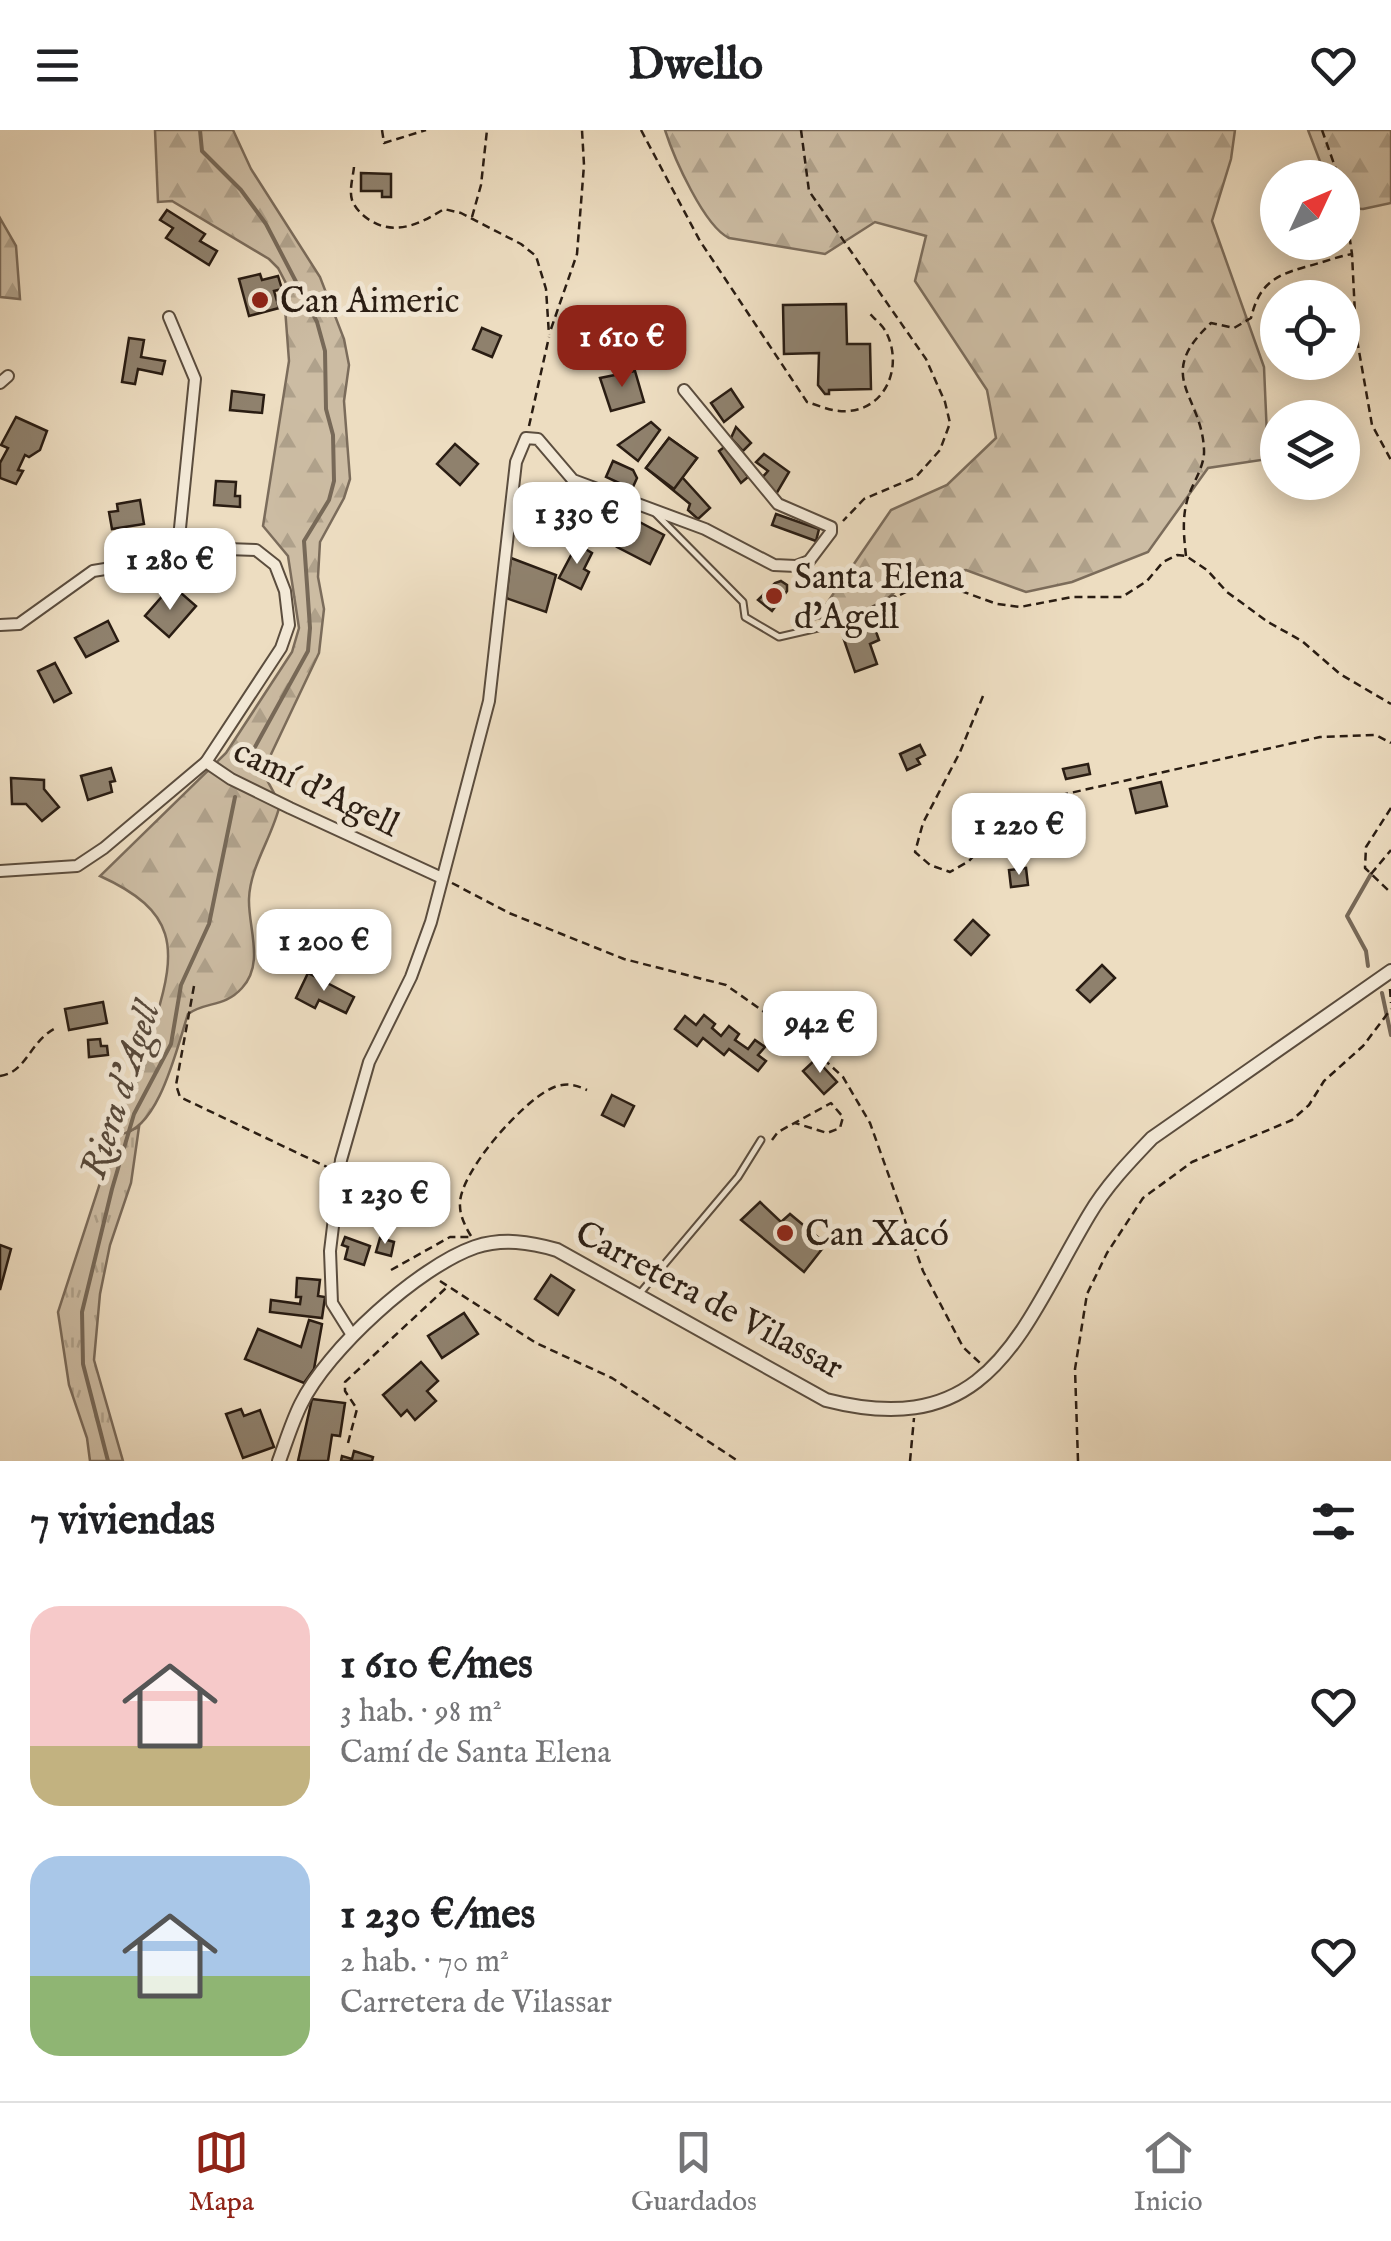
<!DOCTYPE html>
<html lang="es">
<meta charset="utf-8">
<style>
:root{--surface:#fff;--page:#f2f2f2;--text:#202124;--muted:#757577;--line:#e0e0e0;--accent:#8f2418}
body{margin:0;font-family:"IM FELL English",serif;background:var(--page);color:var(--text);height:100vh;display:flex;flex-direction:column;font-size:38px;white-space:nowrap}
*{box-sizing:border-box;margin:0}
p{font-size:32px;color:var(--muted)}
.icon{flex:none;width:55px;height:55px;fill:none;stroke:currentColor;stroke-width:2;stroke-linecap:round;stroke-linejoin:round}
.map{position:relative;height:1331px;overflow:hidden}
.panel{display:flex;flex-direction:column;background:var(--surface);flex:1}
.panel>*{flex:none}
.needle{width:65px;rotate:46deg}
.tools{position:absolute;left:1260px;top:30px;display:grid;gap:20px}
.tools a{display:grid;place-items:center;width:100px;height:100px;border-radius:50%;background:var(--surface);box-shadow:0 5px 25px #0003;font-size:50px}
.price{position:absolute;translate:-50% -85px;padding:0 22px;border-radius:20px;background:#fff;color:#222;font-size:32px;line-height:65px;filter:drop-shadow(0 2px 5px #0008)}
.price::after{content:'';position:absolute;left:50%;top:60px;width:30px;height:22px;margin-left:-15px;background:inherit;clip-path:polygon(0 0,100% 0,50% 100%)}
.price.active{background:var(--accent);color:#fff}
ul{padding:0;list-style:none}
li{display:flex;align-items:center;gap:30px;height:250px;padding:0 30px}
li span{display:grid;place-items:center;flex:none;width:280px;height:200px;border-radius:30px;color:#555}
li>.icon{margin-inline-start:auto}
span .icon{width:120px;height:120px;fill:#fffc;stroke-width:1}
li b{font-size:42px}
h2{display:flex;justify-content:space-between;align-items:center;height:120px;padding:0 30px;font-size:42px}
header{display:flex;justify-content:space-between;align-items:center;height:130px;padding:0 30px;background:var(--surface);font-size:45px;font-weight:800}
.tab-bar{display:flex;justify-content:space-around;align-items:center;height:140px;border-top:2px solid var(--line);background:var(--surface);font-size:28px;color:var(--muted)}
.tab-bar a{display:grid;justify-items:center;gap:5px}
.tab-bar .active{color:var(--accent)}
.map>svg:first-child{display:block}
</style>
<header><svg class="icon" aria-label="menu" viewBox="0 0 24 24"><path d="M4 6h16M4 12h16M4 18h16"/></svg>Dwello<svg class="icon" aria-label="heart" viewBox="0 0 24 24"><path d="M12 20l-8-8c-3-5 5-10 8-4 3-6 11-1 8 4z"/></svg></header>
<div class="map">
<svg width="1391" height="1331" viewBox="0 0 1391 1331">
<defs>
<pattern id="grass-tufts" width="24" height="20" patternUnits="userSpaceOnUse" patternTransform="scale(2.5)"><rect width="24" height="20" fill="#ccbca3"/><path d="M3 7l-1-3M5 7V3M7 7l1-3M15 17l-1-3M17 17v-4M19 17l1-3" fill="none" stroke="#afa18b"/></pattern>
<pattern id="forest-firs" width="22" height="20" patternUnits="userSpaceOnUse" patternTransform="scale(2.5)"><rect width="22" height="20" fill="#ccbca3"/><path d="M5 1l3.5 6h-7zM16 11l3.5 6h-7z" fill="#afa18b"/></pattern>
</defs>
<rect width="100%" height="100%" fill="#edddc1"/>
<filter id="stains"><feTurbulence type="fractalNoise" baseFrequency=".002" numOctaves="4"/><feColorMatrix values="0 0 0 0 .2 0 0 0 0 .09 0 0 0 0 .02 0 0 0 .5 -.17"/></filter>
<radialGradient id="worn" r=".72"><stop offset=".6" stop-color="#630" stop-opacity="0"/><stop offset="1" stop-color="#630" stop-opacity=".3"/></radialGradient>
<path fill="url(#grass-tufts)" stroke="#7b6c5b" stroke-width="2.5" d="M 139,997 L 131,1053 L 110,1115 L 100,1164 L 94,1230 L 123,1331 L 90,1331 L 87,1308 L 69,1255 L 58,1182 L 117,1001 L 121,1004 Z"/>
<g fill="url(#forest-firs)" stroke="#7b6c5b" stroke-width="2.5">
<path d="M 155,0 L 233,0 L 251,39 L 320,147 L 344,209 L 349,235 L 344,271 L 350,349 L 344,368 L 320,412 L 318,447 L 324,479 L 319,523 L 265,637 L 267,650 L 280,674 C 273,706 250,736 249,769 C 248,798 265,833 242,858 C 224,878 206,871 188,884 C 177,917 159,999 121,1004 L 117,1001 C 116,981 133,962 141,944 C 148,927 150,909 155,891 C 178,817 177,781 100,746 L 226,623 L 292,522 L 299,498 L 288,426 L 263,396 L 289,231 L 285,178 L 290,161 L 278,138 L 269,129 L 172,71 L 158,72 Z"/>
<path d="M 665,0 L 1235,0 L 1231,29 L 1212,91 L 1264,237 L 1268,329 L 1208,338 L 1148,422 L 1072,452 L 1026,462 L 966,440 L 912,445 L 877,479 L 816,489 L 891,380 L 947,355 L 996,308 L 987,260 L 915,151 L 926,106 L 875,92 L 825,124 L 729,108 C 704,96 674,28 665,0 Z"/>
<path d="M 1308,0 L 1391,0 L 1391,73 L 1363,79 L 1343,78 L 1342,48 L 1326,47 Z"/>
<path d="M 0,88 L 16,116 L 20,169 L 0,167 Z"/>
</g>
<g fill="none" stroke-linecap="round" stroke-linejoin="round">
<g stroke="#776958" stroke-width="4">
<path d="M 200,0 L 202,21 L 241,60 L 266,94 L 317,192 L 325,221 L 326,279 L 333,305 L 334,351 L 329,370 L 304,411 L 310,498 L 308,521 L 250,626"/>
<path d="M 1368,836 L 1366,821 L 1347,786 L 1371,744"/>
<path d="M 1382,863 L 1391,905"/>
<path d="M 108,1331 L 83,1234 L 82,1182 L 112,1059 L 134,984 L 171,914 L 181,855 L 209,794 L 235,667"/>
</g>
</g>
<g fill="#8f816d" stroke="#2a1d13" stroke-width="2.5">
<path d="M 361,43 L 391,44 L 391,67 L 382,67 L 382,61 L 361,61 Z"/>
<path d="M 167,80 L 205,104 L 200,111 L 217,121 L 209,135 L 166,108 L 173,98 L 160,90 Z"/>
<path d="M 260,144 L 262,150 L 278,146 L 282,159 L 274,161 L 279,178 L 249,186 L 239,149 Z"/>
<path d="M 846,174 L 847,214 L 870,214 L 871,259 L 829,260 L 829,264 L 825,264 L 818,255 L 819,223 L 784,224 L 783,175 Z"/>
<path d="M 482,198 L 501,206 L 492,227 L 473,219 Z"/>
<path d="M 129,208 L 144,210 L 141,227 L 165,231 L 162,244 L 138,239 L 135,254 L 122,252 Z"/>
<path d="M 635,241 L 644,272 L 611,281 L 600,248 Z"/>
<path d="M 731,259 L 743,277 L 724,292 L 711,273 Z"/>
<path d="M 232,261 L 264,265 L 262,283 L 230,280 Z"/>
<path d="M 16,287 L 47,301 L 40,320 L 29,327 L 25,325 L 18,340 L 23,341 L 16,354 L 0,348 L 0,333 L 8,318 L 1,315 Z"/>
<path d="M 651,292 L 660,300 L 638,331 L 618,315 Z"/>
<path d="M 736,297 L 751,313 L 743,321 L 731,308 Z"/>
<path d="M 669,308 L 697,328 L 682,347 L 710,378 L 698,389 L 688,380 L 690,374 L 646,338 Z"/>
<path d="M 669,308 L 697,328 L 674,359 L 646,338 Z"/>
<path d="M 455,314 L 478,334 L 460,355 L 437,334 Z"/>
<path d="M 727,315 L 748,347 L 741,353 L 719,321 Z"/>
<path d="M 764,324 L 789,342 L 775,366 L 760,350 L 768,341 L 756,332 Z"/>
<path d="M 613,331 L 633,340 L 637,348 L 632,359 L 606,347 Z"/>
<path d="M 216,351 L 236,352 L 235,366 L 240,366 L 240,377 L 214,375 Z"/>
<path d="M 140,370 L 144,394 L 112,399 L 109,382 L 118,381 L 117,374 Z"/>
<path d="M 776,384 L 819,399 L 816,411 L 772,395 Z"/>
<path d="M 632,388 L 664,405 L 650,434 L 617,417 Z"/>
<path d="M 577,414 L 592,423 L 584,439 L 589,442 L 581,459 L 559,448 Z"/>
<path d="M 511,428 L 556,445 L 546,482 L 506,468 Z"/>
<path d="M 781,451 L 787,455 L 787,461 L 772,481 L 758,470 L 775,453 Z"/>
<path d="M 165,463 L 174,471 L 181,463 L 196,476 L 169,507 L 145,486 Z"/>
<path d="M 108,491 L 118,511 L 86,527 L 75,508 Z"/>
<path d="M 874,496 L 879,510 L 870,514 L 877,534 L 855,542 L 843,507 Z"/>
<path d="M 55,533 L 71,563 L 54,572 L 38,541 Z"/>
<path d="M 920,615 L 925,625 L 917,629 L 920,634 L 907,640 L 900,624 Z"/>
<path d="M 1088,634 L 1090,644 L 1066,649 L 1063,639 Z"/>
<path d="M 111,638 L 115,651 L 110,652 L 112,662 L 88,670 L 81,646 Z"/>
<path d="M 11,648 L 44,650 L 44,659 L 59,677 L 42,691 L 26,674 L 12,674 Z"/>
<path d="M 1161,652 L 1167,676 L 1136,683 L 1130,659 Z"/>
<path d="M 1026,738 L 1028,755 L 1011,757 L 1009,740 Z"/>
<path d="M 973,790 L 989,805 L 971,825 L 955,810 Z"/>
<path d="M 1102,835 L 1115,848 L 1090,872 L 1077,860 Z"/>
<path d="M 308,843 L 354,867 L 346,883 L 319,870 L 315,878 L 296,868 Z"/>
<path d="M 103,872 L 107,893 L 69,900 L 65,879 Z"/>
<path d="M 704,885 L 715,894 L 712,898 L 721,906 L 729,896 L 739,904 L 735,910 L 748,919 L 755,910 L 765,917 L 758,925 L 766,931 L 758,941 L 729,919 L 724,925 L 703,908 L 697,916 L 675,899 L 685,886 L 696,895 Z"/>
<path d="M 100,909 L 101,916 L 107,916 L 108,925 L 89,927 L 88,910 Z"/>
<path d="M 816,929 L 837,952 L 824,964 L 803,941 Z"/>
<path d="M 612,965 L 634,976 L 624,996 L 602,985 Z"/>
<path d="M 760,1072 L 781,1092 L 790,1084 L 826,1114 L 804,1142 L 741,1090 Z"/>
<path d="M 345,1107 L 370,1116 L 364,1135 L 345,1129 L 348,1117 L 342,1115 Z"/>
<path d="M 380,1108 L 394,1112 L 391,1126 L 376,1122 Z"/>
<path d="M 0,1115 L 11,1119 L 0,1160 Z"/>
<path d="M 551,1145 L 574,1160 L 558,1185 L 535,1169 Z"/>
<path d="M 297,1148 L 320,1150 L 318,1166 L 325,1167 L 322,1188 L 270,1182 L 271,1170 L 300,1174 L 301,1167 L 296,1167 Z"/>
<path d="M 464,1183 L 478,1204 L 442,1228 L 428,1206 Z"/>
<path d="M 309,1190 L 322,1194 L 314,1239 L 304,1253 L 245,1229 L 258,1199 L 301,1217 Z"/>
<path d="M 421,1232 L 438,1251 L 427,1261 L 436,1271 L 415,1290 L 407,1280 L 401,1286 L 383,1265 Z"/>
<path d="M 312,1269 L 345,1273 L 340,1306 L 332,1305 L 328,1331 L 298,1331 Z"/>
<path d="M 241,1279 L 244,1286 L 260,1280 L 274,1317 L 243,1328 L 226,1284 Z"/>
<path d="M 354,1321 L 373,1327 L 372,1331 L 341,1331 L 342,1326 L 352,1329 Z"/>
</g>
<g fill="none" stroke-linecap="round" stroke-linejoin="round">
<g stroke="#5b4d3e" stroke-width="9">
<g id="service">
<path d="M 656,384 L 743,472 L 745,487 L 779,507 L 857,489 L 893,469"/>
<path d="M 641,1162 L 738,1047 L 761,1010"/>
</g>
</g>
<g stroke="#5b4d3e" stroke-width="14">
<g id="minor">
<path d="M 169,187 L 195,249 L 177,428"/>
<path d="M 0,253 L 8,246"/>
<path d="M 0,495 L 19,494 L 93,441 L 227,419 L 256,420 L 275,435 L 285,461 L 289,495 L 281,518 L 206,632 L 231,649 L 290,678 L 442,748"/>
<path d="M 0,741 L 77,736 L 104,718 L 206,632"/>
<path d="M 352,1205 L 332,1173 L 330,1121 L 341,1030 L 369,932 L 411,847 L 431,792 L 489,571 L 516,332 L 526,308 L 538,309 L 573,350 L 705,399 L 774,435 L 796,436 L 809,431 L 831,402 L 831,397 L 778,374 L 684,260"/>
</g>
</g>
<g stroke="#5b4d3e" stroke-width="16">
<path id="tertiary" d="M 279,1331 C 286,1312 292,1292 301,1274 C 327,1220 418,1137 475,1117 C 503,1108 530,1112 557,1120 L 826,1270 C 990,1312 1020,1201 1089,1085 C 1106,1056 1129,1032 1152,1008 L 1391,841"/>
</g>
<g stroke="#2a1d13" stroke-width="2.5" stroke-dasharray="8 5" stroke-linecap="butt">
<path d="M 382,0 L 384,13 L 426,0"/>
<path d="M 641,0 L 700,111 L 807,272 C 817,275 828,280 839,281 C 883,285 905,239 886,202 C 883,196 875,189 870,184"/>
<path d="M 801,0 L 809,61 L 926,229 L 945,272 L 950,293 L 940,320 L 916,347 L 864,369 L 843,391"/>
<path d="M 1322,0 L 1339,48"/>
<path d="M 354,37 C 353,47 349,60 352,70 C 355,78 361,84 368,89 C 394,107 420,94 444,79 L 461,83 L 521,114 L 536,126 L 546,159 L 549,205"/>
<path d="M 1342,55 L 1352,124 L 1356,204 L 1372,295 L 1391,330"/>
<path d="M 472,87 L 481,55 L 487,0"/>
<path d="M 551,199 L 577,124 L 584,35 L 582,0"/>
<path d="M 529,296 L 549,207"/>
<path d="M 1186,426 C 1184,408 1182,389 1187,371 C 1191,355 1205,337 1204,320 C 1202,264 1153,247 1211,193 L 1234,198 L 1251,188 C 1259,155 1273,146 1305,137 C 1321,133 1336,127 1352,124"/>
<path d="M 900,465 L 918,456 L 936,452 L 997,474 L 1020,477 L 1072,467 L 1122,467 L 1147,451 L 1163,432 L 1177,425 L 1186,426 L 1207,440 L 1227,462 L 1268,492 L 1302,511 L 1340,544 L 1391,574"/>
<path d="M 983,566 L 960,622 L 923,693 L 915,722 L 930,735 L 950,742 L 969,731 L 1021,674 L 1320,607 L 1376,605 L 1391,613"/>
<path d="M 1391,678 L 1366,717 L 1365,738 L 1391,763"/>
<path d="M 1371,744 L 1391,720"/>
<path d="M 452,753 L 509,783 L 624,829 L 726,855 L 797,905 L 843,947 L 870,993 L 923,1141 L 963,1217 L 980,1233"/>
<path d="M 194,856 L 176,955 L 180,967 L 329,1038"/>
<path d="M 1390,859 L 1391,873"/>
<path d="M 0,946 C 28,942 29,910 58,897"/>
<path d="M 772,1010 L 778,1002 L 831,973 L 843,987 L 840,998 L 827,1003 L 795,993"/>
<path d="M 471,1106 C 466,1098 460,1086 460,1076 C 457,1044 527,965 557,956 C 569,953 576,955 587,960"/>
<path d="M 391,1140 L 450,1107 L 470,1107"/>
<path d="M 440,1151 L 536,1213 L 612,1248 L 738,1331"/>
<path d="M 348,1313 L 357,1279 L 345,1261 L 345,1252 L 446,1158"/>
<path d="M 910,1331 L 914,1288"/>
<path d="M 1078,1331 L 1075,1239 L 1087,1164 L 1107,1123 L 1143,1068 L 1192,1032 L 1292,990 L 1309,975 L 1324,951 L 1363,916 L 1391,879"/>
</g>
<use href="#service" stroke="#f3e9d7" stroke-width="5"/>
<use href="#minor" stroke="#f3e9d7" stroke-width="10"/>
<use href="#tertiary" stroke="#f3e9d7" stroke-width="12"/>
</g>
<g fill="#8f2418" stroke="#f3e9d7" stroke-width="4">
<circle cx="260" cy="170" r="10"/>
<circle cx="774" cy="466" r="10"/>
<circle cx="785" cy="1103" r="10"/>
</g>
<g text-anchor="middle" stroke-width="10" stroke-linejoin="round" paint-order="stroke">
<g font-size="35" fill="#2a1d13" stroke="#f3e9d7" text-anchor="start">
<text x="280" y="182">Can Aimeric</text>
<text x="794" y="458">Santa Elena<tspan x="794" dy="40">d'Agell</tspan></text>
<text x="805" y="1115">Can Xacó</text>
</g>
<g font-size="35" fill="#2a1d13" stroke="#f3e9d7">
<text transform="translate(317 657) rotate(26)" y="12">camí d'Agell</text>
<text transform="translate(710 1169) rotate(28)" y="12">Carretera de Vilassar</text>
</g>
<g font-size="38" font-style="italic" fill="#57493b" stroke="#f3e9d7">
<text transform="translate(119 960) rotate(-72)" y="13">Riera d'Agell</text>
</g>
</g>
<rect width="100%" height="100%" filter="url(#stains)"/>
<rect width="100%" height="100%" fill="url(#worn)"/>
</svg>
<div class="tools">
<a><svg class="needle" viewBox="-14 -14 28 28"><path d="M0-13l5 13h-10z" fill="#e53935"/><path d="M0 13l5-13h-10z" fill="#757577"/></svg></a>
<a><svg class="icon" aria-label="locate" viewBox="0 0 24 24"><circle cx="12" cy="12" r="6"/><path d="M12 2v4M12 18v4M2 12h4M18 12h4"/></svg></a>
<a><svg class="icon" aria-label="layers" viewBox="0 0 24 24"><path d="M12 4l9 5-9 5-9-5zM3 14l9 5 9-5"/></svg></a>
</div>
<b class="price active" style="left:622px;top:260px">1 610 €</b>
<b class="price" style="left:577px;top:437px">1 330 €</b>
<b class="price" style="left:170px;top:483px">1 280 €</b>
<b class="price" style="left:1019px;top:748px">1 220 €</b>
<b class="price" style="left:324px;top:864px">1 200 €</b>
<b class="price" style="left:820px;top:946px">942 €</b>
<b class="price" style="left:385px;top:1117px">1 230 €</b>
</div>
<section class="panel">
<h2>7 viviendas<svg class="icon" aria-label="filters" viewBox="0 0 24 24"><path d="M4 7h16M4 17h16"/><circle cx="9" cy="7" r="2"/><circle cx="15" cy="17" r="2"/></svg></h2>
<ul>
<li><span style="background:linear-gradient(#f6c9c9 70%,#c2b280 0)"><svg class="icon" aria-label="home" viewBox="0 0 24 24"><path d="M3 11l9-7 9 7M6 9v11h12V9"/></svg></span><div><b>1 610 €/mes</b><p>3 hab. · 98 m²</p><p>Camí de Santa Elena</p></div><svg class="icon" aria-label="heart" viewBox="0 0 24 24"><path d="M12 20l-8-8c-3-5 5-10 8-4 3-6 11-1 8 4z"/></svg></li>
<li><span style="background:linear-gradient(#a9c7e8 60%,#8fb573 0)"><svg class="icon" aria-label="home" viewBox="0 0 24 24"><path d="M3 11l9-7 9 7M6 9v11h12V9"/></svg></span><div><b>1 230 €/mes</b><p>2 hab. · 70 m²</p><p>Carretera de Vilassar</p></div><svg class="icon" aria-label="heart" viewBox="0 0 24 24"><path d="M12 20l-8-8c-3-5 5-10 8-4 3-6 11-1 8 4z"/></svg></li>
</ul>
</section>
<nav class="tab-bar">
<a class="active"><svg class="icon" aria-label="map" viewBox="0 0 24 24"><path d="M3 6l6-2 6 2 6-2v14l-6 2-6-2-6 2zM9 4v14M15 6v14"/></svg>Mapa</a>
<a><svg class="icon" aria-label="saved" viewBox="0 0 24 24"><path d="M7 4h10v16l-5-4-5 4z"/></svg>Guardados</a>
<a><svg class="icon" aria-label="home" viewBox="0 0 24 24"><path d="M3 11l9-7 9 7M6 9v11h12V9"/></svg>Inicio</a>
</nav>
